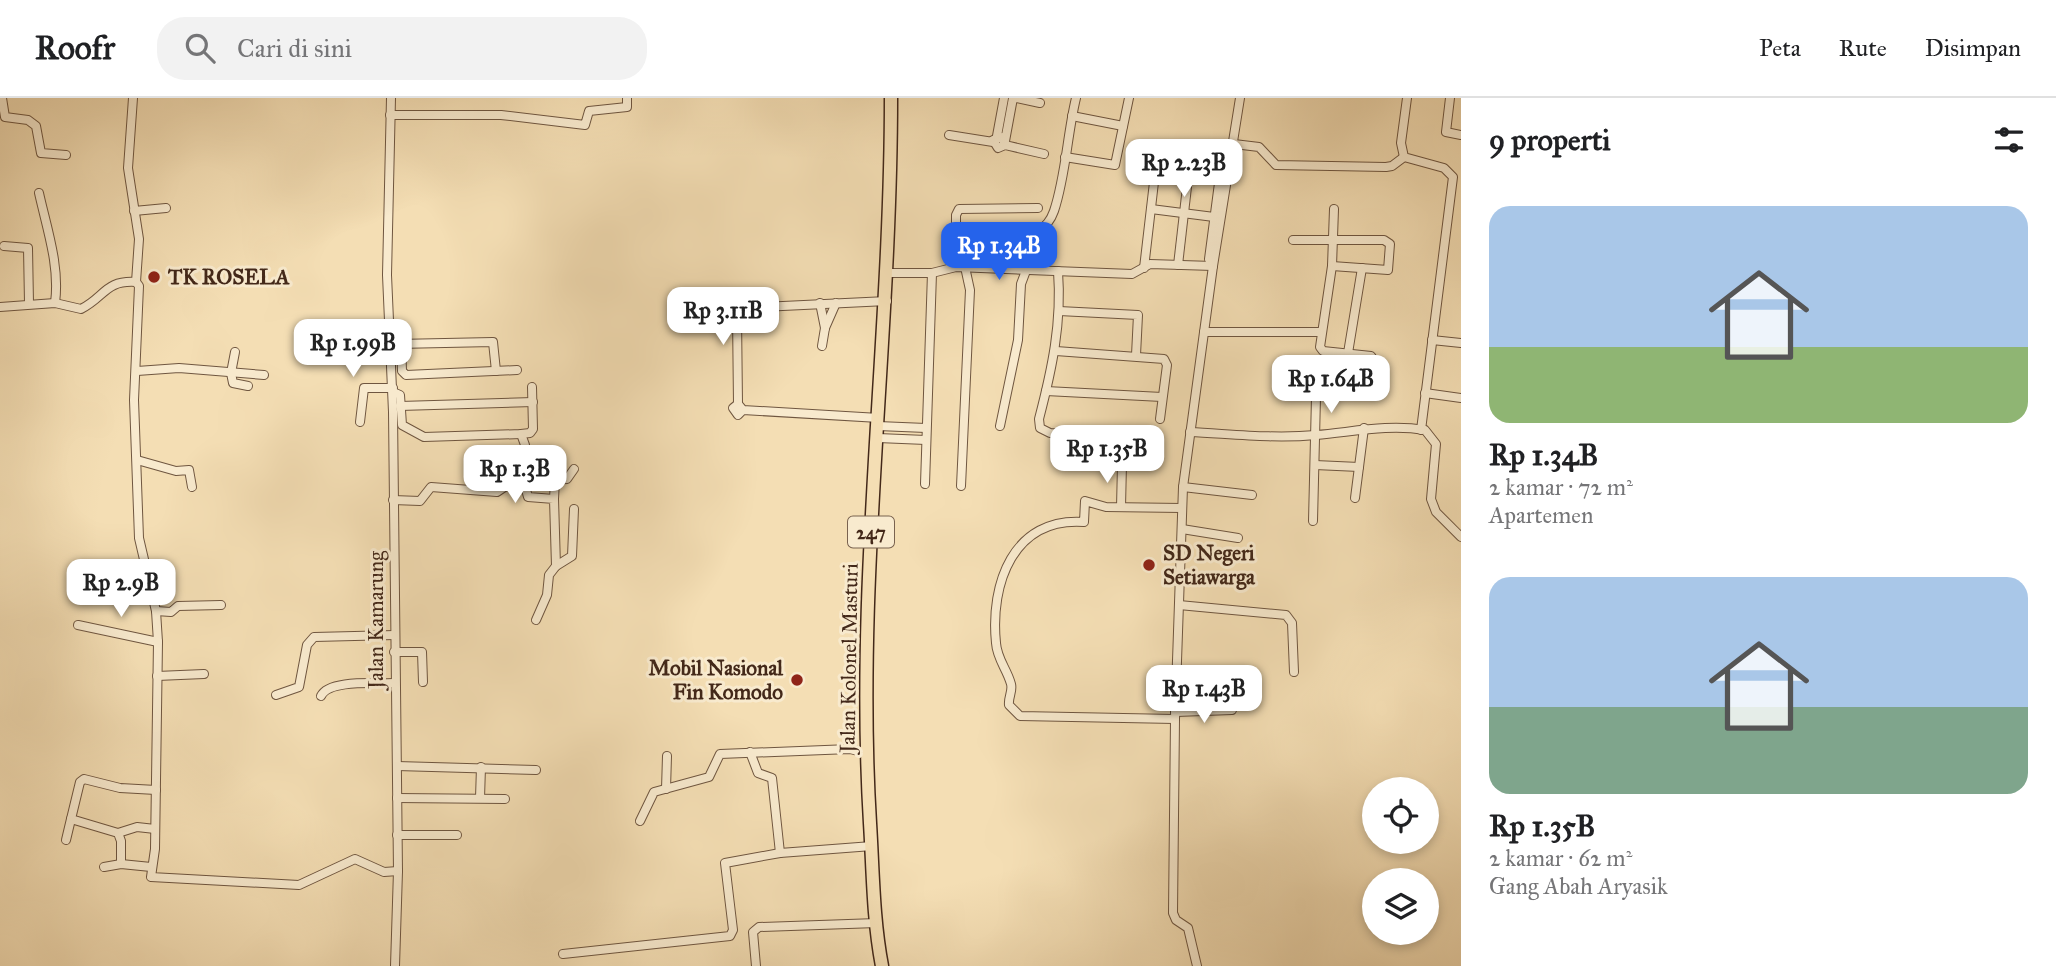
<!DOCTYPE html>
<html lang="id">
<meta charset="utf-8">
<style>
:root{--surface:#fff;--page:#f2f2f2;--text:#202124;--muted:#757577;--line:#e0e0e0;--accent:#2563eb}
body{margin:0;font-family:"IM FELL Great Primer",serif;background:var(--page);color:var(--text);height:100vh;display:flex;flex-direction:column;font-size:26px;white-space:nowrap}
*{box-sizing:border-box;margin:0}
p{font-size:23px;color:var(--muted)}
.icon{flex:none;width:38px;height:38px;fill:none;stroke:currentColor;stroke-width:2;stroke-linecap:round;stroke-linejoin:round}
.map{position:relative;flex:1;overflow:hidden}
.sheet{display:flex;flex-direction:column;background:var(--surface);width:595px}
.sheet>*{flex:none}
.controls{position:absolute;left:1362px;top:679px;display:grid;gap:14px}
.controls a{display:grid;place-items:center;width:77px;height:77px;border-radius:50%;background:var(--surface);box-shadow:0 4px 10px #0003;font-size:35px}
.price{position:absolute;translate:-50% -60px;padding:0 16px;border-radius:14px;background:#fff;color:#222;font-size:23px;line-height:46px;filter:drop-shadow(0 2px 4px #0008)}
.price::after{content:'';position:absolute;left:50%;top:42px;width:21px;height:16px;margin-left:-10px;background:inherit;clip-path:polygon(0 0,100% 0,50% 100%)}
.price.current{background:var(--accent);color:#fff}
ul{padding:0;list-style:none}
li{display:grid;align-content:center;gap:14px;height:371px;padding:0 28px}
li span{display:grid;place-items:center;height:217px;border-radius:21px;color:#555}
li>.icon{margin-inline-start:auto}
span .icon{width:126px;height:126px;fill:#fffc;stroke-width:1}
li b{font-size:30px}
h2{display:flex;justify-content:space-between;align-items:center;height:84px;padding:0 28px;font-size:30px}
header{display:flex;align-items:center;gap:42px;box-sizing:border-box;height:98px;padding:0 35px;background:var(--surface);border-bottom:2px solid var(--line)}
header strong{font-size:33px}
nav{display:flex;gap:38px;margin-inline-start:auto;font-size:24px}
.search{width:490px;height:63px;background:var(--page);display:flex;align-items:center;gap:18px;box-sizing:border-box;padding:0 24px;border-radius:28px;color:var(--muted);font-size:26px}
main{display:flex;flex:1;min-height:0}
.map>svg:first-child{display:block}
</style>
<header>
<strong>Roofr</strong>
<div class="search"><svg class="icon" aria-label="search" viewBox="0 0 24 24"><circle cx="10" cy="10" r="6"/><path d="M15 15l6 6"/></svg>Cari di sini</div>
<nav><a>Peta</a><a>Rute</a><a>Disimpan</a></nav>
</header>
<main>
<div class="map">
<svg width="1461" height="868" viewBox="0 0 1461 868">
<rect width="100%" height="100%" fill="#f4deb4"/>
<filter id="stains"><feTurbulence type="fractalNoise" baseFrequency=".00286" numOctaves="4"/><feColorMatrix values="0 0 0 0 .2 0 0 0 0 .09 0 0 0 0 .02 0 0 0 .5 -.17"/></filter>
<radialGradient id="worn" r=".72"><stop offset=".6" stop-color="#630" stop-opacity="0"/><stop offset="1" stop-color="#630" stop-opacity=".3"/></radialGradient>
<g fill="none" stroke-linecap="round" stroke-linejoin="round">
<g stroke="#6f5640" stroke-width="10">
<g id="minor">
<path d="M 2,0 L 5,19 L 28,22 L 36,28 L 41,55 L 66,57"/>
<path d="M 133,0 L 128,70 L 139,141 L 136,184"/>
<path d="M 391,0 L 387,177 L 393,314 L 398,773 L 395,868"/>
<path d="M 1016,0 L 1040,5"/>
<path d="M 1407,0 L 1401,45 L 1404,59 L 1444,70 L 1453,79 L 1421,332"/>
<path d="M 1450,0 L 1446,34 L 1461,37"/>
<path d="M 390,17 L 501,17 L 585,27 L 589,13 L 627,9 L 627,0"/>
<path d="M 1072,18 L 1123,28"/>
<path d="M 949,37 L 993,44"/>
<path d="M 997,38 L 1004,0"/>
<path d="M 1005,43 L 1013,0"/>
<path d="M 1234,46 L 1259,49 L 1276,67 L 1386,69 L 1392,68 L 1404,59"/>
<path d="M 1005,47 L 1002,39 L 993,42 L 998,50 L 1005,47 L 1044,56"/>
<path d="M 1065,59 L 1115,67 L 1129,0"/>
<path d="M 39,95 C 47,131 60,168 55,205"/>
<path d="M 1151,111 L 1214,119"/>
<path d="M 134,113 L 166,110"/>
<path d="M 1293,142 L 1384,142 L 1390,146 L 1388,172 L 1332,168"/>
<path d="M 4,148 L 28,150 L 29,205"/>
<path d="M 1178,167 L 1190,63"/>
<path d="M 956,169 L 956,117 L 959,111 L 1038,110"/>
<path d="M 1032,170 C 1027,123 1044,141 1054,113 C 1066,77 1067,37 1076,0"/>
<path d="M 1144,170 L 1156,67 C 1170,58 1207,61 1221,70 L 1209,161"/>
<path d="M 1058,173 C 1062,225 1052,271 1039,321 L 1040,330 L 1050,335 L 1152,341"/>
<path d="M 889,175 L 932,175 L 956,169 L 1132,176 L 1150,166 L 1213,168"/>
<path d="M 820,205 L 825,230"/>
<path d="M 0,209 L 55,205 L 81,211 C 105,199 105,182 136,184 L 139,188 L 134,302 L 139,440 L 156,513 L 158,544 L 155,751 L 151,779 L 299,787 L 355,761 L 384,774 L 398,773"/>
<path d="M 1059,213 L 1138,217 L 1136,257"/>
<path d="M 1204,234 L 1320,234"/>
<path d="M 1432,242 L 1461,245"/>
<path d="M 397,246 L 493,244 L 496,273"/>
<path d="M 401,246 L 402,273 L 406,277 L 517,272"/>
<path d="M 822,248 L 825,230 L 836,205"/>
<path d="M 1056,253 L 1164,261 L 1167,267 L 1160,321"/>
<path d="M 235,254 L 231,275 L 233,285 L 248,288"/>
<path d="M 1348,255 L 1362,170"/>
<path d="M 137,273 L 179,270 L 264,277"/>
<path d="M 1046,293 L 1162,299"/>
<path d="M 393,294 L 400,297 L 402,327 L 424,339 L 521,336 L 530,335 L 533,331 L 532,289"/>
<path d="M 1425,295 L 1461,300"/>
<path d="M 738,306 L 737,218 L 742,210 L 887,203"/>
<path d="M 400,308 L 533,304"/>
<path d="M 743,312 L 738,306 L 733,310 L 738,317 L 743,312 L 879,320"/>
<path d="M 360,324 L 364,290 L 393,290"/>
<path d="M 878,328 L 926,330"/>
<path d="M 1000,328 L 1018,242 L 1021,186 L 1027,170"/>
<path d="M 1190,334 C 1232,336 1274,341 1316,337 C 1353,334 1388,326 1425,332 L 1436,346 L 1431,401 L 1436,414 L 1461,439"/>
<path d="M 521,336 L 525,347 L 525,388"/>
<path d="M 878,340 L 926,342"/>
<path d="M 137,362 L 176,373 L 189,372 L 192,389"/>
<path d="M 1315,367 L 1359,369"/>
<path d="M 526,380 L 555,382"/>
<path d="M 925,386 L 932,175"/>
<path d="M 961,388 L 970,192 L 965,169"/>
<path d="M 1183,389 L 1252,397"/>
<path d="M 1355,400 L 1364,330"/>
<path d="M 554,401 L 555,382 L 567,381 L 574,371"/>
<path d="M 393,402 L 420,403 L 431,389 L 497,394 L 506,388 L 525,388 L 528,399 L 554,401 L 556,468 L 549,477 L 547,497 L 536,522"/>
<path d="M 1121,409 L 1122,366"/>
<path d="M 1313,423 L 1316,299 L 1321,294 L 1366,290 L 1375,264 L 1371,258 L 1323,253 L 1320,249 L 1332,168 L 1334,111"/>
<path d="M 1182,431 L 1238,440"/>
<path d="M 556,468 L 572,458 L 574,411"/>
<path d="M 1179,507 L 1286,517 L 1292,525 L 1294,574"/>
<path d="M 156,513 L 171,514 L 178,508 L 221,507"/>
<path d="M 78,527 L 158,544"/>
<path d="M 394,554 L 422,554 L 423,584"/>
<path d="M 157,578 L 204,576"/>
<path d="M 276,597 L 299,589 L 307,547 L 314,539 L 395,537"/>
<path d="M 321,598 C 329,581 377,586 394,585"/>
<path d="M 1175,614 L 1232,612"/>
<path d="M 1175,621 L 1020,618 L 1009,607 C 1008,599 1013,593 1011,586 C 1007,571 997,561 996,545 C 990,486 1013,419 1084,424 L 1085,403 L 1106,409 L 1182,410"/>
<path d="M 750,654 L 758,675 L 772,680 L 780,755"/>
<path d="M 397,668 L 536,672"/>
<path d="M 666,691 L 667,658"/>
<path d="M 397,700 L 505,701"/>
<path d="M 480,700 L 481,669"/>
<path d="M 640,723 L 654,694 L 709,679 L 720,656 L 850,651 L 866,655"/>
<path d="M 118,735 L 137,729 L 155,731"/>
<path d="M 397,737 L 457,737"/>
<path d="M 66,742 L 71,721"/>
<path d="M 121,766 L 121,743 L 118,735 L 71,721 L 80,684 L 84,681 L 120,690 L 156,692"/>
<path d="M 104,769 L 121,766 L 151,769"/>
<path d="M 563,856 L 730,838 L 733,832 L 725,765 L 780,755 L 872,748"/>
<path d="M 756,868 L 753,834 L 759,829 L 877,825"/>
<path d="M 1197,868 L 1188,830 L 1176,822 L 1173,815 L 1175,621 L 1183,389 L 1213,168 L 1240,0"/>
</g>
</g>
<g stroke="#432819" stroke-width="15">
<path id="primary" d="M 882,868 C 873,821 873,773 870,725 C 855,483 891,242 891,0"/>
</g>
<use href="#minor" stroke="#f8eace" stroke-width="8"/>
<use href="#primary" stroke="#f4deb4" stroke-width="12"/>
</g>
<g fill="#8f2418" stroke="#f8eace" stroke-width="2.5">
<circle cx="154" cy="179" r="7"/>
<circle cx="1149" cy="467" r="7"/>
<circle cx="797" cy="582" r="7"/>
</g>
<g text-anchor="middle" stroke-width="6" stroke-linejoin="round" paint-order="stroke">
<rect fill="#f8eace" stroke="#79624f" stroke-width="2" x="848" y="418.5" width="46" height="31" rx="5"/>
<g font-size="19" font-weight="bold" fill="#432819">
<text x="871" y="441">247</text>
</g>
<g font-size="21" font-weight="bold" fill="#432819" stroke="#f8eace" text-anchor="start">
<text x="168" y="186">TK ROSELA</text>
<text x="1163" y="462">SD Negeri<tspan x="1163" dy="24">Setiawarga</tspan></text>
<text x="783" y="577" text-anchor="end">Mobil Nasional<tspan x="783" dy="24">Fin Komodo</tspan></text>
</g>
<g font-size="21" fill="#432819" stroke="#f8eace">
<text transform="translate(376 522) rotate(-90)" y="7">Jalan Kamarung</text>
<text transform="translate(849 560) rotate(-89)" y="7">Jalan Kolonel Masturi</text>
</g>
</g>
<rect width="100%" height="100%" filter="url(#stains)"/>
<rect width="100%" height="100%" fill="url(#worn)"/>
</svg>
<div class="controls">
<a><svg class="icon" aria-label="locate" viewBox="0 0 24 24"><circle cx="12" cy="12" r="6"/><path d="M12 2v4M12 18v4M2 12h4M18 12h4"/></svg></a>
<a><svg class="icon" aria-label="layers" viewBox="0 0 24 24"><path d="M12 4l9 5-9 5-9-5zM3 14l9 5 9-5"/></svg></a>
</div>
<b class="price" style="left:1184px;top:101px">Rp 2.23B</b>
<b class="price current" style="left:999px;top:184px">Rp 1.34B</b>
<b class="price" style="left:723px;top:249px">Rp 3.11B</b>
<b class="price" style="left:353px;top:281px">Rp 1.99B</b>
<b class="price" style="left:1331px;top:317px">Rp 1.64B</b>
<b class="price" style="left:1107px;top:387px">Rp 1.35B</b>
<b class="price" style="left:515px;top:407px">Rp 1.3B</b>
<b class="price" style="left:121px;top:521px">Rp 2.9B</b>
<b class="price" style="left:1204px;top:627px">Rp 1.43B</b>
</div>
<section class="sheet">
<h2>9 properti<svg class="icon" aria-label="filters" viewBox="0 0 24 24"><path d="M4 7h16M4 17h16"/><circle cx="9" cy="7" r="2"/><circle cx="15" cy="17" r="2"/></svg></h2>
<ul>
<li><span style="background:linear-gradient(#a9c7e8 65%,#8fb573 0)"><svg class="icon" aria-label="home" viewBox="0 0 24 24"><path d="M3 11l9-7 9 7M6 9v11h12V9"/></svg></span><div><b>Rp 1.34B</b><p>2 kamar · 72 m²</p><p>Apartemen</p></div></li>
<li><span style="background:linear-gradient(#a9c7e8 60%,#7fa58c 0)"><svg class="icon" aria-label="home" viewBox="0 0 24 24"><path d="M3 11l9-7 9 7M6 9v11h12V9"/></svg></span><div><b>Rp 1.35B</b><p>2 kamar · 62 m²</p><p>Gang Abah Aryasik</p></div></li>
</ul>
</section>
</main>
